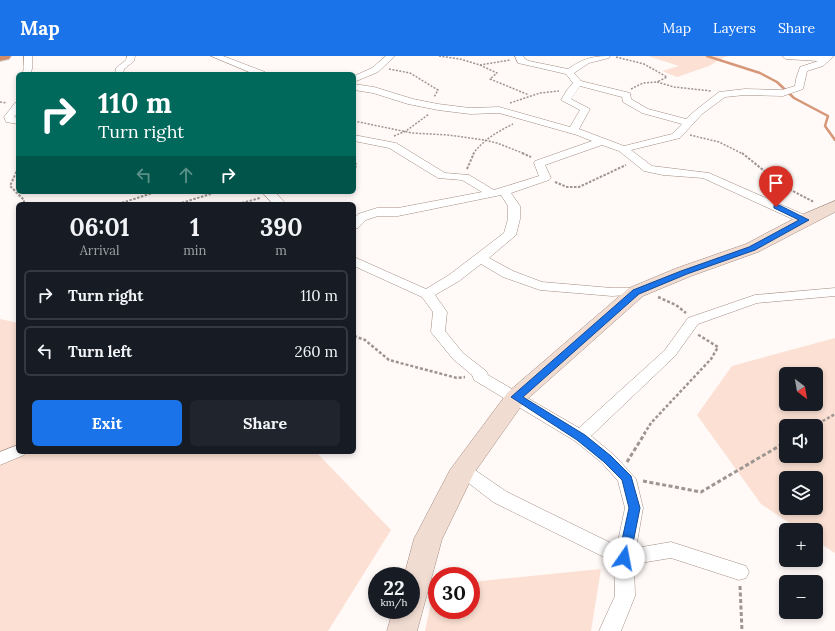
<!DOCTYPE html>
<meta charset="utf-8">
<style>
:root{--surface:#171b24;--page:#20242c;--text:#f1f3f6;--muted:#9ea1a6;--line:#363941;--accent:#1a73e8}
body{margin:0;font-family:Lora,serif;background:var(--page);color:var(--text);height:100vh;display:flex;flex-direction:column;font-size:15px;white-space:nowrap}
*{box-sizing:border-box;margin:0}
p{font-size:13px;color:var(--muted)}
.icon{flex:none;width:22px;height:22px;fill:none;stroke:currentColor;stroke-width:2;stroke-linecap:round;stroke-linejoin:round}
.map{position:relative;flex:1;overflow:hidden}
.side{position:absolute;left:16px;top:146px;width:340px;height:252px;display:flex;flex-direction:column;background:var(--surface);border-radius:6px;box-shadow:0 2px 6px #0003}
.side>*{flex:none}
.guide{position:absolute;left:16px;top:16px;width:340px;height:122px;border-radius:6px;box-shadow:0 2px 6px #0003;background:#00695c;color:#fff;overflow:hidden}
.needle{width:26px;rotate:149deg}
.tools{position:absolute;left:779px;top:311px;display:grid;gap:8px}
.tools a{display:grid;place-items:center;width:44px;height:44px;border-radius:6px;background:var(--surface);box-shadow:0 2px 6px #0003;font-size:20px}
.speed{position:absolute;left:368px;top:511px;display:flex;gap:8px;font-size:20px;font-weight:700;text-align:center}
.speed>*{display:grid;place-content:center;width:52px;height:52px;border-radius:50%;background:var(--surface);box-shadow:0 2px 6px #0003;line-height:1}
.speed small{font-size:10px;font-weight:400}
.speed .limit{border:6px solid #d22;background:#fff;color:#111}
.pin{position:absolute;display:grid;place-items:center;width:34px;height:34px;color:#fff;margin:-41px -17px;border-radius:50% 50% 50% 0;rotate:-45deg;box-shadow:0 0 4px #0007}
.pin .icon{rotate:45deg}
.me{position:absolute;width:44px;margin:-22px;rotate:12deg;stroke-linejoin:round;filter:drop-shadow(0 0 3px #0008)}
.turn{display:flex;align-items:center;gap:14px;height:84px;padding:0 16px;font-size:18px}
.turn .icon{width:52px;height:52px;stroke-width:2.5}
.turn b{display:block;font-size:28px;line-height:34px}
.lanes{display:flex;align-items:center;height:38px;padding:0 16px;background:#0003;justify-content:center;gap:20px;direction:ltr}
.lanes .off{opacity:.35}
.eta{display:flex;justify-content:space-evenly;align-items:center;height:68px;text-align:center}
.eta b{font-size:24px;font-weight:700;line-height:28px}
.button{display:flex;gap:8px;margin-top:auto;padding:8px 16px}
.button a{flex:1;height:46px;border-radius:6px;background:var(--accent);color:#fff;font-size:16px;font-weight:700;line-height:46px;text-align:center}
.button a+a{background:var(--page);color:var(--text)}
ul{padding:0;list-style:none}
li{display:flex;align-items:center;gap:12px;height:50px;margin:0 8px 6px;padding:0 8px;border:2px solid var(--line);border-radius:6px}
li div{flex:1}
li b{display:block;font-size:15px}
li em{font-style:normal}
header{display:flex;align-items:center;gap:24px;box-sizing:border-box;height:56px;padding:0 20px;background:var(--accent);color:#fff}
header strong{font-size:19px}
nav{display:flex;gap:22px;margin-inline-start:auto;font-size:14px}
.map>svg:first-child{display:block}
</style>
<header>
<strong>Map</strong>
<nav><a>Map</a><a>Layers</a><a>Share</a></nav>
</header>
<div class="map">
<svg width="835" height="575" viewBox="0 0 835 575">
<rect width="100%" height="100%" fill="#fff9f7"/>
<g fill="#fbe0d3" fill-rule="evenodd">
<polygon points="648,0 729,0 724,1 709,10 677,21 662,15 679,10"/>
<polygon points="0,263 18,267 18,396 316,396 391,474 328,575 0,575"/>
<path d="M835 282V497L816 485V474H800L761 448 697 359 732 310ZM786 318H816V348H786ZM786 370H816V400H786ZM786 422H816V452H786Z"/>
<polygon points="601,513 591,575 425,575 435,529 437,529 437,554 471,554 471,526"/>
</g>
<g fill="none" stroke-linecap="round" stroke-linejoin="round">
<polyline stroke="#d69778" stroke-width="2.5" points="707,0 760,17 777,26 794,42 828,60 825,70 835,84"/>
<g stroke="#a28c81" stroke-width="1">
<g id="street">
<polygon points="24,0 32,0 32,13 30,18 22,18 24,13"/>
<polygon points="127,0 135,0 134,5 124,13 123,18 115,18 116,12 126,4"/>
<polygon points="211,0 223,0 265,16 266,18 254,18"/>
<polygon points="386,0 395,0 378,16 354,26 354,20 372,12"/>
<path d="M515 0H523L525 3 529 5 568 13C583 3 591 0 610 0L609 2 589 7 574 17 581 25 630 37 631 43 648 53 686 63 696 54 719 36 745 33 782 34 795 30 796 23 800 11 818 5 786 3 782 0H834L823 10 807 15 803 33 783 40 745 39 725 41 702 58 680 82 631 94 652 110 709 117 809 161 811 164 809 167H801L703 122 663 119 644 115 619 95 602 89 545 109 551 122 549 124 511 137 520 150V163L516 179 489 202 513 215 542 226 612 232H644L646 235 644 238 612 240 540 234 503 221 481 208 459 225 435 239 447 256 445 275 463 297 486 315 488 319 579 372 665 294 688 262 755 239 835 232V240L757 247 698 268 675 300 591 380 614 399 636 423 643 452 636 492 671 486 746 510 749 516 746 522 739 524 671 502 634 508 635 540 621 575H599L615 540 614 506 493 446 457 418 454 414 457 410 463 408 469 410 507 436 617 490 625 452 618 425 602 407 575 385 474 324 472 319 453 303 431 276 433 256 422 241 354 210V201L426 233 449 219 504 177 508 163V150L501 139 398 160H378L366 164 358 172 354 173V162L358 158 377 152H398L482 136 462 124 438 122 389 92 354 85V79L396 87 445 117 469 119 494 134 539 120 534 107 535 105 592 85 577 79 499 57 470 58 438 54 408 48 373 37 354 34V28L374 31 413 43 438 48 470 52 499 51 570 71 580 54 561 44 567 34 573 27 566 18 518 7ZM580 30 622 41 623 46 642 57 682 68 672 78 624 90 579 73 590 53 571 43Z"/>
<polygon points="18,46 18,56 14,61 18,62 18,68 6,66 4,61 15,47"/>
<polygon points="262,136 275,136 286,148 273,148"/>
<polygon points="18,389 18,396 26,396 24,399 0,409 0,396"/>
</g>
</g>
<g stroke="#a28c81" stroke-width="1">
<polygon id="secondary" points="835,145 835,156 758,196 691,220 643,240 524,346 474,417 442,483 417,575 387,575 393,554 411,554 411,520 404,520 414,483 450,414 508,336 629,232 677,212 746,188 799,160"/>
</g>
<g stroke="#d8d6d5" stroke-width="2">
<polygon id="highway" points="0,0 11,0 9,3 0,5"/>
</g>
<g stroke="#9c9591" stroke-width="1.5" stroke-dasharray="2 1.5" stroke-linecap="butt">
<polyline points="439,0 460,3 480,9 510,4"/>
<polyline points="616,1 644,8 667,21 657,26 674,31 711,35"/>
<polyline points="480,9 497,17 490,23 529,39"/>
<polyline points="389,13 410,17 438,34 434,41"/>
<polyline points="631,33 643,27 657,26"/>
<polyline points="0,46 7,47"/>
<polyline points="510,47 540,37 559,35"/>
<polyline points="354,65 412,77 448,79 484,84 497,87 525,98"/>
<polyline points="690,79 719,86 743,98"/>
<polyline points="394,80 406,75 429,58"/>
<path d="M473 98C483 84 497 76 513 68"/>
</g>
<g stroke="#9c9591" stroke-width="2" stroke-dasharray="2.5 1.5" stroke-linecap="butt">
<polyline points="522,97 531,101"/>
<polyline points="742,97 783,130 814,146"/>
<polyline points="354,107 356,108 354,120"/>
<polyline points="18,112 10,130 24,144 24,148"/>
<polyline points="467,113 474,97"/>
<polyline points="555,126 567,131 579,131 626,109"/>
<polyline points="118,148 156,136"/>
<polyline points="178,148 217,136"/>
<polyline points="238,148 260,142"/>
</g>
<g stroke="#9c9591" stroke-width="2.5" stroke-dasharray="3 2" stroke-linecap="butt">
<polyline points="658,241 676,249 686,257"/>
<polyline points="354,280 365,284 389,304 457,322 465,321"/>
<polyline points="814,370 835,358"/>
<polyline points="644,378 651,367 711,303 718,291 697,278"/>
</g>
<g stroke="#9c9591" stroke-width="3" stroke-dasharray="4 2.5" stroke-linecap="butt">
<polyline points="627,406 645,377"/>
<polyline points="643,425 701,436 786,386"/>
<polyline points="740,530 742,575"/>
</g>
<use href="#street" fill="#fff" fill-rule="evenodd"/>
<use href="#secondary" fill="#f1dcd2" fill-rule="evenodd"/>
<use href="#highway" fill="#d18c69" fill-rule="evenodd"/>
</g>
<polygon fill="#1a73e8" stroke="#114b97" points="774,149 779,149 809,164 755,194 687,218 639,238 523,341 585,379 611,400 631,420 640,452 630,502 628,505 624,506 620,505 618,502 629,452 622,424 604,406 577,384 511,341 633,234 681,215 749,191 799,164 774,152"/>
</svg>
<div class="tools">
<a><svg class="needle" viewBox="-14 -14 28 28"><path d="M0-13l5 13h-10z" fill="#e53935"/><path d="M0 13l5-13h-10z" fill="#9ea1a6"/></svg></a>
<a><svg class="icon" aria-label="sound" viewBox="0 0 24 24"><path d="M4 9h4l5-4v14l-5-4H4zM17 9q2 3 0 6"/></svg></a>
<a><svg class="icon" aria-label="layers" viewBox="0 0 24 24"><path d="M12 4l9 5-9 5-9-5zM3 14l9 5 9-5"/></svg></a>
<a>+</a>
<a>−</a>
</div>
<div class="speed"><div>22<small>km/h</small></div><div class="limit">30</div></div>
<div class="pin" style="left:776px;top:151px;background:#d93025"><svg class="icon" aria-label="arrive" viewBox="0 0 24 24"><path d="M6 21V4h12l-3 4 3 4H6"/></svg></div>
<svg class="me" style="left:624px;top:502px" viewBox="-20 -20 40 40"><circle r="19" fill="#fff"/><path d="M0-13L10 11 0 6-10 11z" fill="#1a73e8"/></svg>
<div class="guide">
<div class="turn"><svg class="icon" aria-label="right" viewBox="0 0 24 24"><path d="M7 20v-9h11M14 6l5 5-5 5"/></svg><div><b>110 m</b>Turn right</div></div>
<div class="lanes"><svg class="icon off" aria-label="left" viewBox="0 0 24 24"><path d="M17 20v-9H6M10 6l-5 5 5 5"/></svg><svg class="icon off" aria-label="ahead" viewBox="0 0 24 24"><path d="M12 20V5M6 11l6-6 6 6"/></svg><svg class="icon" aria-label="right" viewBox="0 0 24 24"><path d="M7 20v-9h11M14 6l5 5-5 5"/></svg></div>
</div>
<section class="side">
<div class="eta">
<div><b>06:01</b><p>Arrival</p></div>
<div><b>1</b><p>min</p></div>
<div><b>390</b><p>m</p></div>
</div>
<ul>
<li><svg class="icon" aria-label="right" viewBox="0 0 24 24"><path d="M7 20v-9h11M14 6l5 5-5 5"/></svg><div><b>Turn right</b></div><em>110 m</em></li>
<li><svg class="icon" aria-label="left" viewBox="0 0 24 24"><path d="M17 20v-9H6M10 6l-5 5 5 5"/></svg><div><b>Turn left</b></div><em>260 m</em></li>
</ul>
<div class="button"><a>Exit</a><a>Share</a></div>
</section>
</div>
